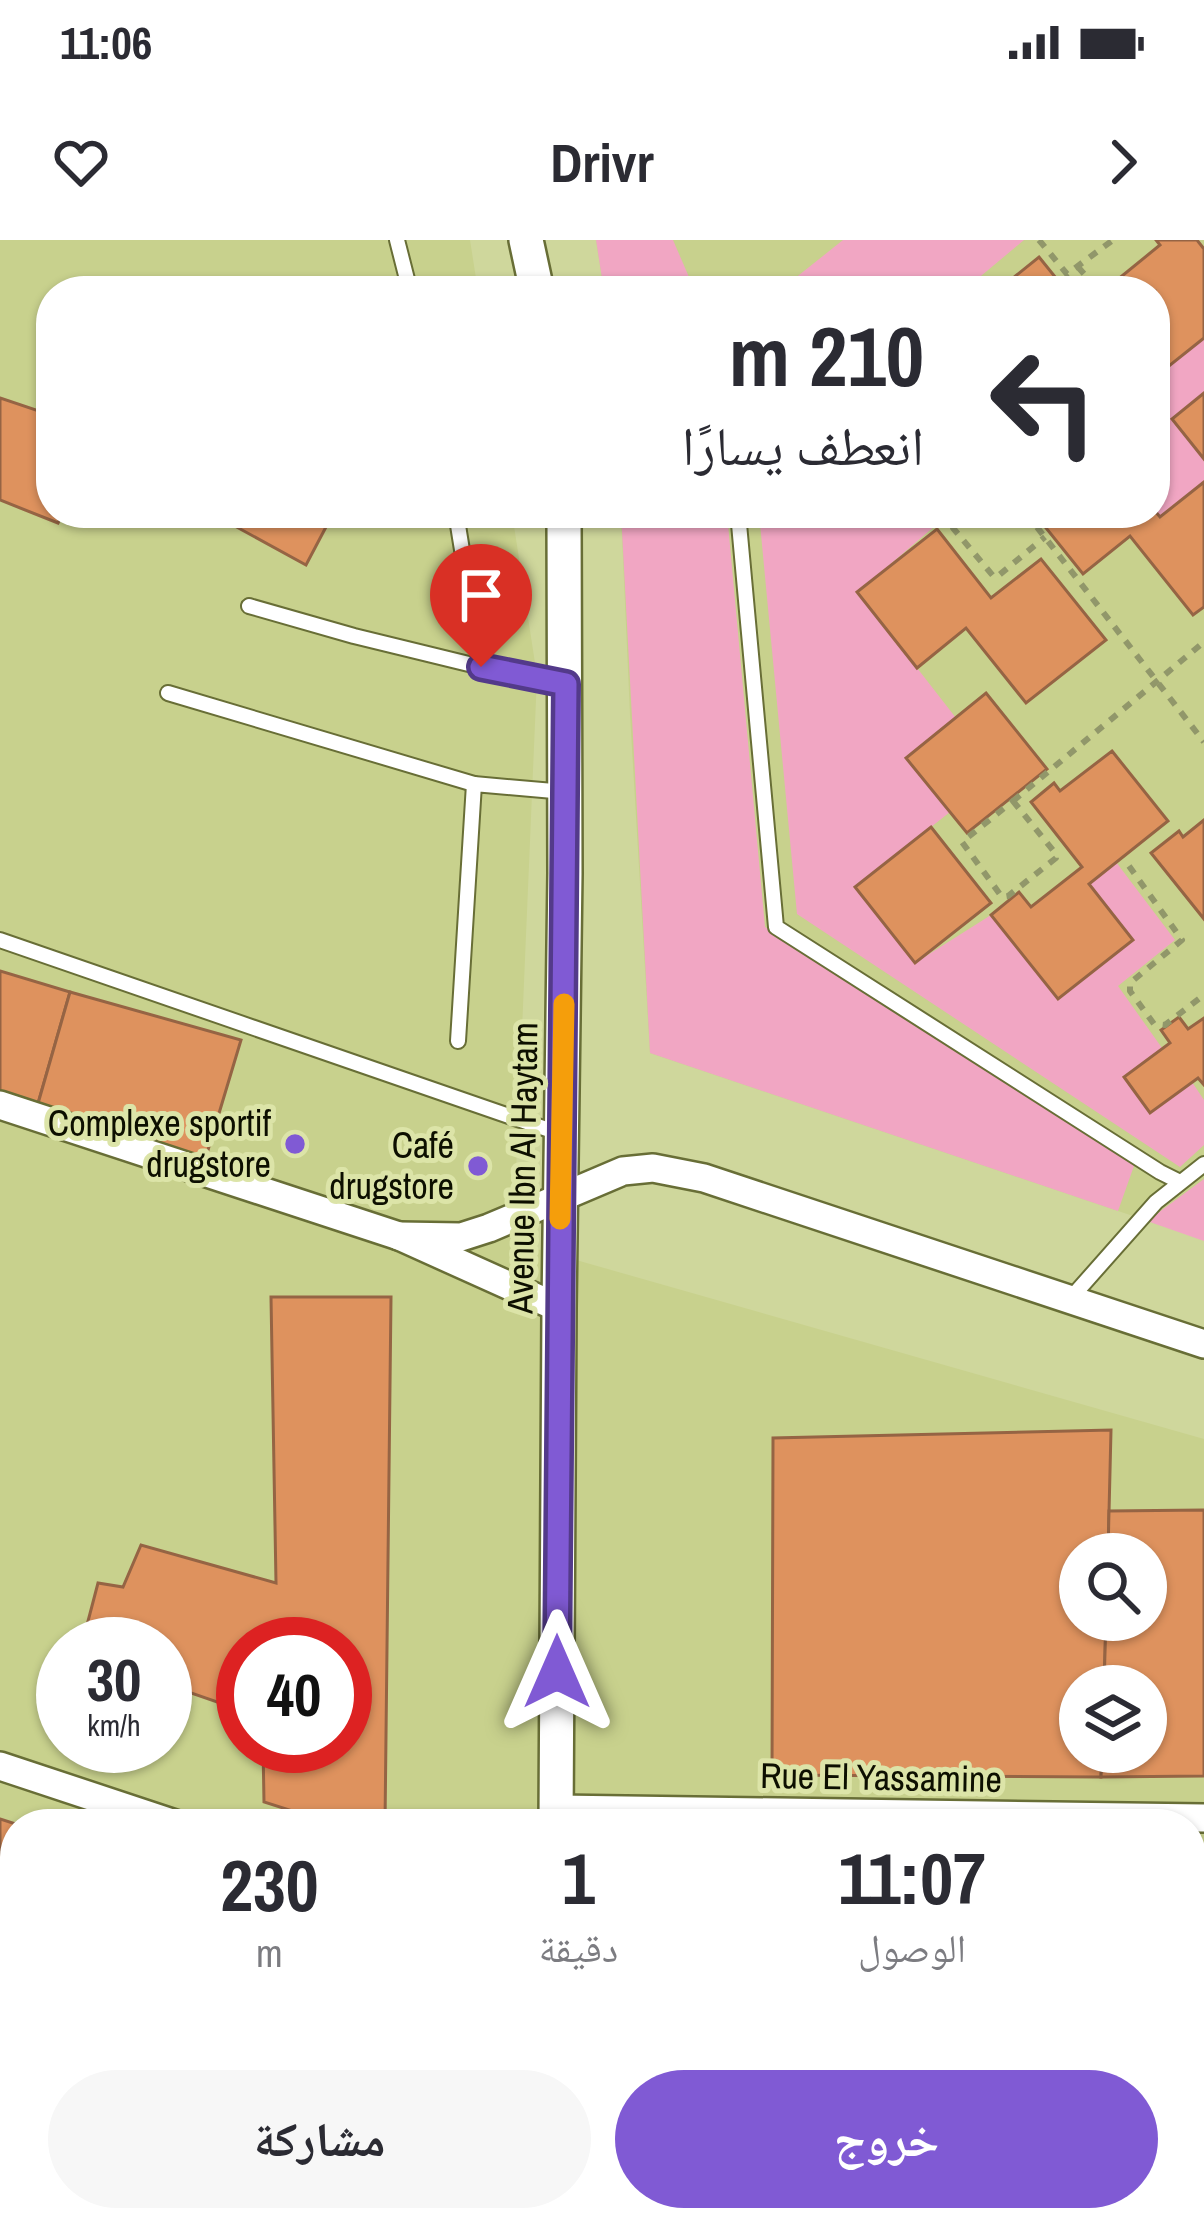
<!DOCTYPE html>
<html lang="ar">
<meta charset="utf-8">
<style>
:root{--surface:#fff;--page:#f7f7f7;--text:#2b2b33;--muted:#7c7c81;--accent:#805ad4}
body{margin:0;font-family:"Archivo Narrow","Noto Naskh Arabic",sans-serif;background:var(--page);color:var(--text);direction:rtl;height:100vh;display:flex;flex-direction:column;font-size:45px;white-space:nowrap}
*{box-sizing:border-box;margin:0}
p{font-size:39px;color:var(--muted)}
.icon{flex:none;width:66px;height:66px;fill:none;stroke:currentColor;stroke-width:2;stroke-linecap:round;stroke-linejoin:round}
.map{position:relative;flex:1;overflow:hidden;direction:ltr}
.details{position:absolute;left:0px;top:1569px;width:1206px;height:423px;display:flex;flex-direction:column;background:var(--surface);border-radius:48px 48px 0 0;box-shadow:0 3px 9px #0004;direction:rtl}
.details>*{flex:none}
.banner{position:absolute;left:36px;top:36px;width:1134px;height:252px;border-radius:48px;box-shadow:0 3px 9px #0004;direction:rtl;background:#fff;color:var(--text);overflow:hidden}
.controls{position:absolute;left:1059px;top:1293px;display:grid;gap:24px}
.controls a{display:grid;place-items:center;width:108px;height:108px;border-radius:50%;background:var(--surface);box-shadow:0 3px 9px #0004;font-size:60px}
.speed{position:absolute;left:36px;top:1377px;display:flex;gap:24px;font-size:60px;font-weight:700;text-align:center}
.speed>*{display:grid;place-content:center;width:156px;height:156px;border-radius:50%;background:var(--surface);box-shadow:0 3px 9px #0004;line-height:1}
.speed small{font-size:30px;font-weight:400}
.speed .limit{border:18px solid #d22;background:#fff;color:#111}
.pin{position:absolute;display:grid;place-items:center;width:102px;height:102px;color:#fff;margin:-123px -51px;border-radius:50% 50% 50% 0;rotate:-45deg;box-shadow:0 0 12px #0007}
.pin .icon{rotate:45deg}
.me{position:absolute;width:132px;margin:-66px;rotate:0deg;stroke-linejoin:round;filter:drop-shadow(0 0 9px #0008)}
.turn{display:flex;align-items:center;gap:42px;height:252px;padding:0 48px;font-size:54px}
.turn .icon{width:156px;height:156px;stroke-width:2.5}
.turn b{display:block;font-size:84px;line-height:102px}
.eta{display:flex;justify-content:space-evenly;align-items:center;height:204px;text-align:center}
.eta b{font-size:72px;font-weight:800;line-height:84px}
.cta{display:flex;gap:24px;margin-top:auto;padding:24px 48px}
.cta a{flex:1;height:138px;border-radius:72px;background:var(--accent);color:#fff;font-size:48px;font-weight:800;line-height:138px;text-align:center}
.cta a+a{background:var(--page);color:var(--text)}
.status{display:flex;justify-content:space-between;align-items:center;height:84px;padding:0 60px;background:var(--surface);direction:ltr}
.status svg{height:33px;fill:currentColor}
header{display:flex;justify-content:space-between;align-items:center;height:156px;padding:0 48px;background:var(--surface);font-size:54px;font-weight:800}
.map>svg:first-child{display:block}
</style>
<div class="status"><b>11:06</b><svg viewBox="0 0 49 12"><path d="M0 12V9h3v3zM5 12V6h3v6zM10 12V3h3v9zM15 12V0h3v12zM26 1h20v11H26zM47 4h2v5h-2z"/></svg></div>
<header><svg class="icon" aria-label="forward" viewBox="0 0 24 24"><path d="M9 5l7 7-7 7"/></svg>Drivr<svg class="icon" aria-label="heart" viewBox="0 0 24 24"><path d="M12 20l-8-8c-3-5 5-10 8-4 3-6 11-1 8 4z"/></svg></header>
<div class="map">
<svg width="1204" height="1991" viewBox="0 0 1204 1991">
<rect width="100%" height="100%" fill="#cfd79c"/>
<g fill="#c8d18d" fill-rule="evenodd">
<path d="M0 0H470L478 51H51V273H512L537 436 513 1002 1204 1199V1991H0ZM1080 1314H1146V1380H1080ZM63 1404H165V1506H63ZM243 1404H345V1506H243ZM1080 1446H1146V1512H1080ZM15 1584H1191V1977H15Z"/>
<polygon points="596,0 1204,0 1204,1000 650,813 630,475 621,273 1155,273 1155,51 604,51"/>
</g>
<g fill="#f1a6c3">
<polygon points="596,0 673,0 695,51 604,51"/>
<polygon points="843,0 1024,0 963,51 779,51"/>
<polygon points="1204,98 1204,153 1172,179 1204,219 1204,242 1160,277 1155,271 1155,112 1169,126"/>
<polygon points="621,273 727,273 765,687 1135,923 1118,971 650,813"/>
<polygon points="759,273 950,273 858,352 956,478 950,572 855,647 915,723 991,675 1058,759 1132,700 1089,644 1116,622 1175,700 1118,746 1162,808 1124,837 1150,872 1192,842 1204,860 1204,905 1180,927 797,674"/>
<polygon points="1204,939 1204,1001 1147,981"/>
</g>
<g fill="#de925e" stroke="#956444" stroke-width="3">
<polygon points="1156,0 1197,0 1204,9 1204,98 1169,126 1155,109 1155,51 1106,49 1160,5"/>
<polygon points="1039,17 1056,38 1050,43 1057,51 997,51"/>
<polygon points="1204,153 1204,219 1172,179"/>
<polygon points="0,158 51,175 51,273 63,273 58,283 0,260"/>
<polygon points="1204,242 1204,367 1193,375 1130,296 1083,334 1034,273 1155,273 1155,271 1160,277"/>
<polygon points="211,273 305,273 327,285 306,325"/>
<polygon points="937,289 991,358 1041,319 1106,400 1026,463 966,388 917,428 857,352"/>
<polygon points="986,453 1047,529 967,593 906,518"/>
<polygon points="1112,511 1168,581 1089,644 1133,700 1058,759 991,675 1019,652 1031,667 1082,627 1031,562 1054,543 1060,551"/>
<polygon points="1204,580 1204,679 1151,613 1179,591 1183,597"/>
<polygon points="931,587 991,663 915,723 855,647"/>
<polygon points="0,731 70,752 37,867 0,856"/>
<polygon points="70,752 241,800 205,920 37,867"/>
<polygon points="1179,777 1188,789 1204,778 1204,845 1198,838 1150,873 1124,837 1170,803 1161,790"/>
<polygon points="271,1057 391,1057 385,1584 333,1584 264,1562 263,1506 345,1506 345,1404 243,1404 243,1471 165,1444 165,1404 82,1404 98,1343 123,1347 141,1305 276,1343"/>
<polygon points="1111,1190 1108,1314 1080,1314 1080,1380 1106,1380 1104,1446 1080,1446 1080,1512 1102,1512 1101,1537 772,1535 773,1198"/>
<polygon points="1204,1270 1204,1536 1101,1537 1102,1512 1146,1512 1146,1446 1104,1446 1106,1380 1146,1380 1146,1314 1108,1314 1109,1271"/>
<polygon points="0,1579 16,1584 15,1705 0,1750"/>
<polygon points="15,1705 15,1972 0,1966 0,1750"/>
<rect x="1191" y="1753" width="13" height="124"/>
<polygon points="39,1977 105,1977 100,1991 70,1991 37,1981"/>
<polygon points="156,1977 255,1977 267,1984 267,1991 152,1991"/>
<rect x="267" y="1977" width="115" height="14"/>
<rect x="636" y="1977" width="271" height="14"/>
</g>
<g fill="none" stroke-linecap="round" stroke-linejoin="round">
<g stroke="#686e36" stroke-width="18">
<g id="service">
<polyline points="397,0 410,51"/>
<polyline points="456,273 481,427 565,443"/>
<polyline points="738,273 776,687 1160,932 1180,942"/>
<polyline points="249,366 354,396 481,427"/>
<polyline points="168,453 474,544"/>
<polyline points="0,700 558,893"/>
<polyline points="458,801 474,544 565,552"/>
<polyline points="1071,1058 1156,962 1204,924"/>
<polyline points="467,1991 471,1977"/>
</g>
</g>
<g stroke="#686e36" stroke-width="32">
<g id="minor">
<polyline points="0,865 399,996 559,1068"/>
<polyline points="399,996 461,997 489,988 623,931 653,928 704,938 1204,1104"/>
<polyline points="0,1526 175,1584"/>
<polyline points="557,1569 1204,1578"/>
</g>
</g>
<g stroke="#686e36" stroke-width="38">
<g id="tertiary">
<polyline points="526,0 537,51"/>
<polyline points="556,1584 559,1068 565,633 564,273"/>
<polyline points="552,1991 552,1977"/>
</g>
</g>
<g stroke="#91976a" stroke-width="6" stroke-dasharray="9 9" stroke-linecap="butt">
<polyline points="1039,0 1067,34 1113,0"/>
<polyline points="1078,27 1099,51"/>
<polyline points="963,273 954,280 953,288 994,337 998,336 1045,297"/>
<polyline points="1026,273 1204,502"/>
<polygon points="1013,561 1056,614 1056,618 1008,656 1002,657 962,602"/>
<polyline points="1013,561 1204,402"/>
<polyline points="1129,626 1182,700 1130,743 1130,751 1154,784 1165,785 1204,755"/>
</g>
<use href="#service" stroke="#fff" stroke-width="14"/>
<use href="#minor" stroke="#fff" stroke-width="27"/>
<use href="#tertiary" stroke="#fff" stroke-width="33"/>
</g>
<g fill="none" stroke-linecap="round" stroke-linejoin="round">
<g stroke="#533a8a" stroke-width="30">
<polyline id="route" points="481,427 566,444 557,1432"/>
</g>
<use href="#route" stroke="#805ad4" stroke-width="21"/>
<polyline stroke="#f59e0b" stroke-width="21" points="560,979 564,764"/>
</g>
<g fill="#805ad4" stroke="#dce4a8" stroke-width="4.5">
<circle cx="295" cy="904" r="12"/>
<circle cx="478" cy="926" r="12"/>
</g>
<g text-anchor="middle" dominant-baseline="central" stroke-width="10" stroke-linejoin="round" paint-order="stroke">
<g font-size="36" fill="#0d0f00" stroke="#dce4a8" text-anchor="end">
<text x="271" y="883">Complexe sportif<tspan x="271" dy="41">drugstore</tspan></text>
<text x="454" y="905">Café<tspan x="454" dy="41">drugstore</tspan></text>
</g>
<g font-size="36" fill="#0d0f00" stroke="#dce4a8">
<text transform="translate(522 928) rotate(-89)">Avenue Ibn Al Haytam</text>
<text transform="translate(881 1537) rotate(1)">Rue El Yassamine</text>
</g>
</g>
</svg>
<div class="controls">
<a><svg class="icon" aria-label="search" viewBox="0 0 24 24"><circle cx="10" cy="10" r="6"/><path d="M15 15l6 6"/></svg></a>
<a><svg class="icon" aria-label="layers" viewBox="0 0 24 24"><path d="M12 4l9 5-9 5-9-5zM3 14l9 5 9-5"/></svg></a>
</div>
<div class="speed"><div>30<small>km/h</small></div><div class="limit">40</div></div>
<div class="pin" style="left:481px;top:427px;background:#d93025"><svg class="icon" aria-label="arrive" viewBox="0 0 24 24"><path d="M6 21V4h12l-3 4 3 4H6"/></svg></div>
<svg class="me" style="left:557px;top:1432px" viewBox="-20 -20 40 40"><path d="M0-17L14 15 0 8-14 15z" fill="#805ad4" stroke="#fff" stroke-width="4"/></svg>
<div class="banner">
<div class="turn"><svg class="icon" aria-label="left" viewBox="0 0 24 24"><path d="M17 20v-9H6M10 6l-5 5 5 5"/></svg><div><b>210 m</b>انعطف يسارًا</div></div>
</div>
<section class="details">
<div class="eta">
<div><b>11:07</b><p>الوصول</p></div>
<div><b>1</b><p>دقيقة</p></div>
<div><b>230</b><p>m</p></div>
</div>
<div class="cta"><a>خروج</a><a>مشاركة</a></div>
</section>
</div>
